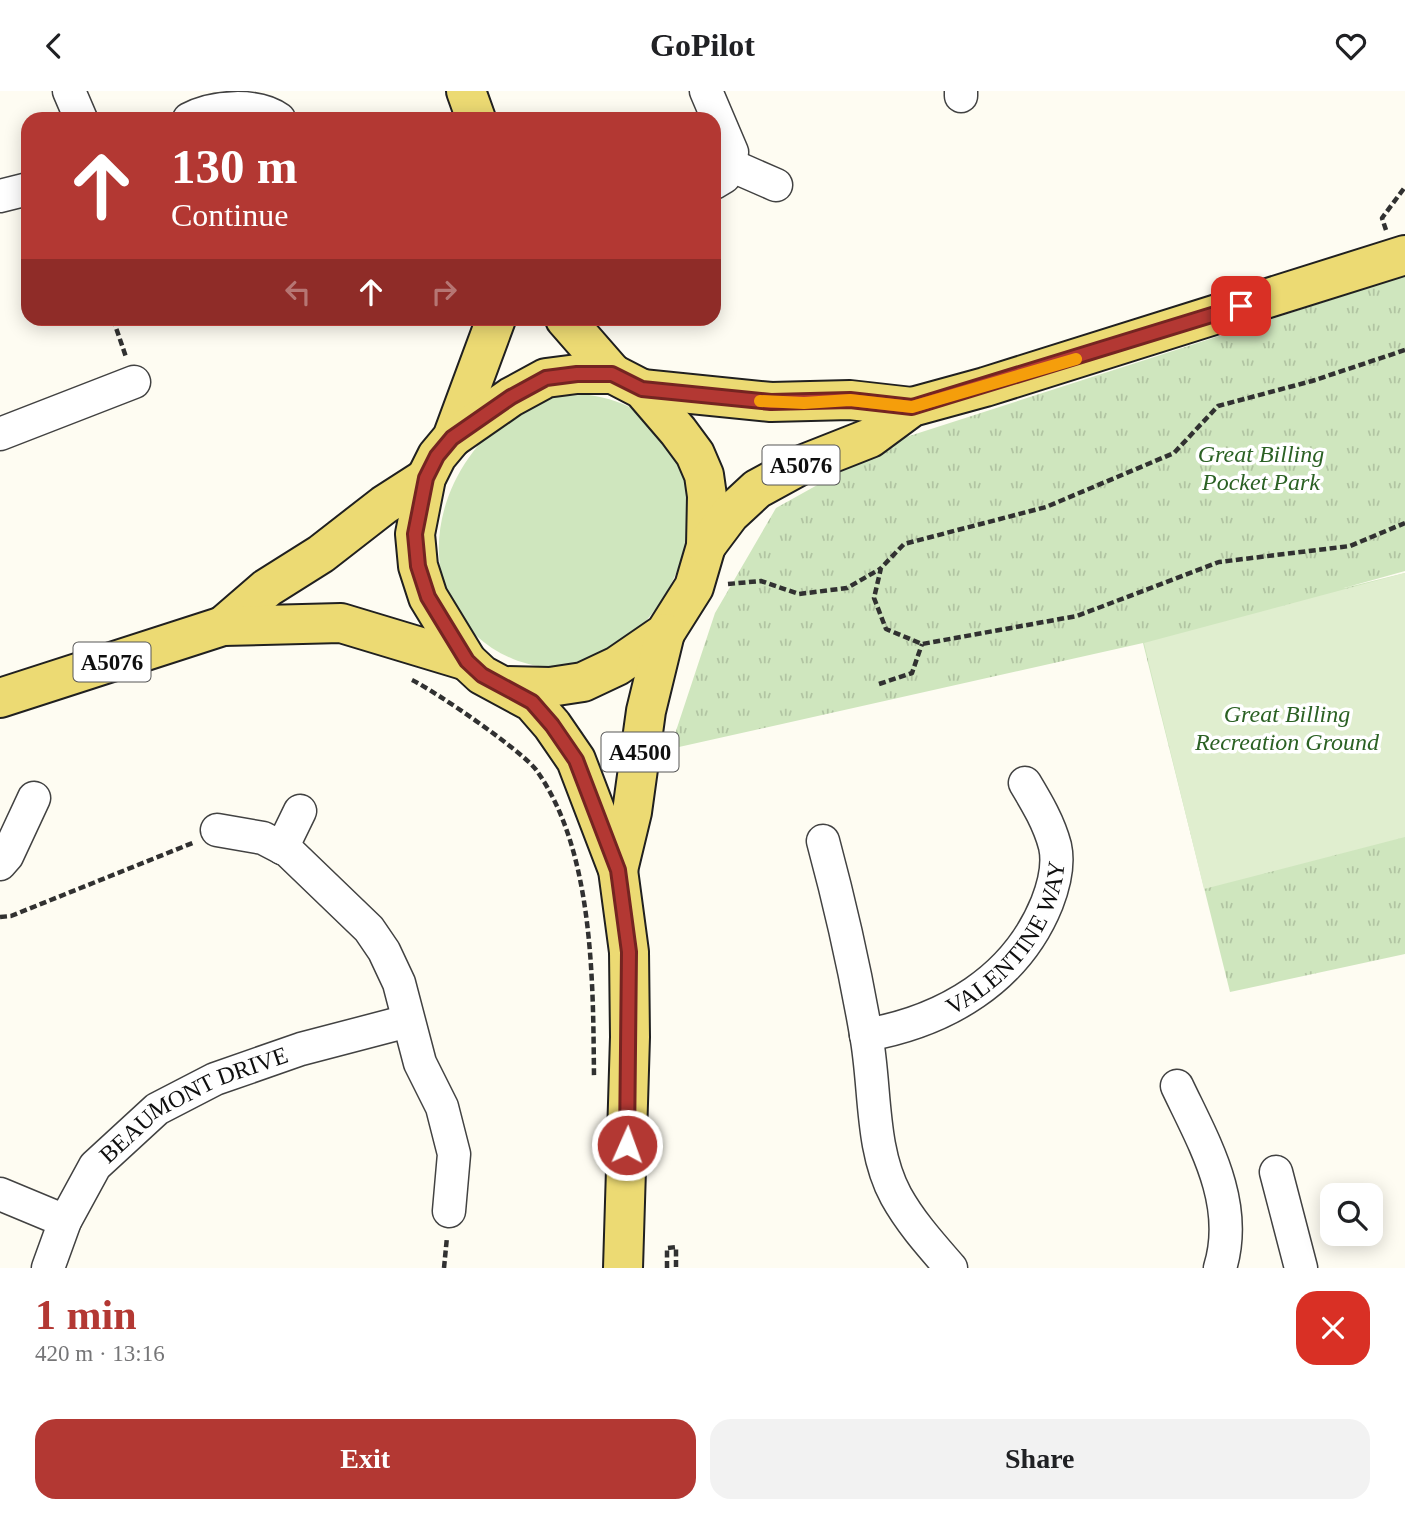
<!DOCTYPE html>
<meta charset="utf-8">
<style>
:root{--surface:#fff;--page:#f2f2f2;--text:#202124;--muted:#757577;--accent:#b33833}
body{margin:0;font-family:Georgia,serif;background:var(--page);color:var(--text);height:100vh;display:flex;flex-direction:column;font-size:26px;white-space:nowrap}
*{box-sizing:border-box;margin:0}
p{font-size:23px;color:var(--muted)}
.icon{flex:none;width:38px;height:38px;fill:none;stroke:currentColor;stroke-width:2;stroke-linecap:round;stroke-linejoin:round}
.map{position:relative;height:1177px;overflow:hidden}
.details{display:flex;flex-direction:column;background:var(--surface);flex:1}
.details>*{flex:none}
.top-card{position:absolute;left:21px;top:21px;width:700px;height:214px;border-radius:21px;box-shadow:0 4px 18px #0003;background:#b33833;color:#fff;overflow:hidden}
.buttons{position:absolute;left:1320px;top:1092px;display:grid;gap:14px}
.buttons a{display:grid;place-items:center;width:63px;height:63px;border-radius:14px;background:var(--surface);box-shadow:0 4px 18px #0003;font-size:35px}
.pin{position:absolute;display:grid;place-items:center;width:60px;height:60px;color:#fff;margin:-30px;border-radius:14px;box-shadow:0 4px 10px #0006}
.me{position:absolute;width:77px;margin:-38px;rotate:2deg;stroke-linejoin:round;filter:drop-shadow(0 0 5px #0008)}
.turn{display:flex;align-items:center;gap:24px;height:147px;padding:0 35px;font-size:32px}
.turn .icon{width:91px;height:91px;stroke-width:2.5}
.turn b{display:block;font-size:49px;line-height:60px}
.lanes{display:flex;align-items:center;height:66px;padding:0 35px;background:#0003;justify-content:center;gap:35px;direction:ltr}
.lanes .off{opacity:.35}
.round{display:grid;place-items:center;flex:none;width:74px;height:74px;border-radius:21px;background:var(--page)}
.head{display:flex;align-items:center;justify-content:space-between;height:119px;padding:0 35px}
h1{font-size:42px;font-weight:700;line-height:52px;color:var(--accent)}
.button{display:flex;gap:14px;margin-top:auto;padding:14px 35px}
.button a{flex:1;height:80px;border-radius:21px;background:var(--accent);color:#fff;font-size:28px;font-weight:700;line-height:80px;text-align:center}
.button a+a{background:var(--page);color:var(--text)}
header{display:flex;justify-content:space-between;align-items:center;height:91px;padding:0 35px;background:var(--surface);font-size:32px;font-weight:700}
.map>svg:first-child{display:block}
</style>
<header><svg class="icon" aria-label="back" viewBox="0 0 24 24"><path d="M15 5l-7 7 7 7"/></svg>GoPilot<svg class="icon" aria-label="heart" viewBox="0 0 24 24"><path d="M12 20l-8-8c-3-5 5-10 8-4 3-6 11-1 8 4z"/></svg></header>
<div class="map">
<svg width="1405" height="1177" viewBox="0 0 1405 1177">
<defs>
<pattern id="park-tufts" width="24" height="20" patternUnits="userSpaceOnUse" patternTransform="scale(1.75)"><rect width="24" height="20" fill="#cfe6be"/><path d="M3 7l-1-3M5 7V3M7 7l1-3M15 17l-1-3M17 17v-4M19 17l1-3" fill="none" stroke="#b1c4a2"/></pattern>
</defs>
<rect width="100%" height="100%" fill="#fefcf2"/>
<path fill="#cfe6be" d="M589 304C629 310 657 327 675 364 679 373 687 383 689 393 705 486 615 609 513 568 486 557 465 538 452 512 414 440 463 340 537 311 553 305 571 304 589 304Z"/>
<polygon fill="url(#park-tufts)" points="1405,185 1405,480 1344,497 1405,482 1405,863 1230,901 1143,552 670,658 715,522 776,417 900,348"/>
<polygon fill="#e0eecf" points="1405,482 1405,746 1204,798 1144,552"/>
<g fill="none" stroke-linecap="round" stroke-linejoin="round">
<g stroke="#424242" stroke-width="35">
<g id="minor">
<polyline points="69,0 81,28"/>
<polyline points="706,0 732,61 724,86 714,92"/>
<polyline points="961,5 961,0"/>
<path d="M189 28C213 15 257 12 279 28"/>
<polyline points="728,73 776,94"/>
<polyline points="0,105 28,98"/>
<polyline points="0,343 134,291"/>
<polyline points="217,739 263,747 288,760 369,838 384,860 399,892 420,972 442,1016 454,1063 449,1120"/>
<path d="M823 750C840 813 855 879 866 943 876 996 870 1057 896 1105 911 1132 931 1154 951 1177"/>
<polyline points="282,757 300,720"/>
<polyline points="0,773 7,765 34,707"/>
<path id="s1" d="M866 944C945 930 1016 889 1047 812 1054 794 1059 773 1055 755 1049 732 1037 712 1025 692"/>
<path d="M1177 995C1204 1052 1240 1112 1220 1177"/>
<polyline points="1276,1081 1301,1177"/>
<polyline points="0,1103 65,1130"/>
<path id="s2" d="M48 1177 65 1130 95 1075 157 1018 215 988 301 958 408 930"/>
</g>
</g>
<g stroke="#202020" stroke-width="42">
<g id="major">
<polyline points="466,0 476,28"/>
<polyline points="496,228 452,347 437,365 426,387 415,443 418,475 428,506 467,570 482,584 532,611 552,634 576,669 618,779 629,861 630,946 623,1177"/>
<polyline points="565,228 613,283"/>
<polyline points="642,298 771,311 850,309 912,316"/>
<polyline points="452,347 511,306 546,287 577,283 613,283 642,298 678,340 695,363 704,384 707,405 706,455 694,496 665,542 617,575 583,591 550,596 504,595"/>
<polyline points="706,455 730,423 757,398 799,375 870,347 912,316 985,296 1405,164"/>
<polyline points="223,535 267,497 321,463 384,414 426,387"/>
<polyline points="0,607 223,535 341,532 467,570"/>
<polyline points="618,779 632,721 646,620 665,542"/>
</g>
</g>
<g stroke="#313131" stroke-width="4.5" stroke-dasharray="7 3.5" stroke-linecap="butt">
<polyline points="1386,139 1382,127 1405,96"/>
<polyline points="113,228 126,266"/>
<polyline points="1405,259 1312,290 1218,315 1174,362 1046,416 904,453 881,477 874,507 886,538 922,553 1077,525 1219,471 1350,455 1405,432"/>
<polyline points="728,493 761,490 799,503 847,497 880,478"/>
<path d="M412 589C435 600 524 661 537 680 594 761 593 891 594 986"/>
<polyline points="879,593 912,582 922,553"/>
<polyline points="0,826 11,825 195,751"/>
<polyline points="444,1177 447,1146"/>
<polyline points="667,1177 667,1157 676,1156 676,1177"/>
</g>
<use href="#minor" stroke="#fff" stroke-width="32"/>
<use href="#major" stroke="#ecda73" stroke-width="38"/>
</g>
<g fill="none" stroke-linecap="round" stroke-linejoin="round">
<g stroke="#742421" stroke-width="18">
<polyline id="route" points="627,1054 629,861 618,779 576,669 552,634 532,611 482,584 467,570 428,506 418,475 415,443 426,387 437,365 452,347 511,306 546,287 577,283 612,283 642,298 771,311 850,309 912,316 1241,215"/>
</g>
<use href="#route" stroke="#b33833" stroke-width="12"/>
<polyline stroke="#f59e0b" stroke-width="12" points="760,310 804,312 850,309 912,316 1076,268"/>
</g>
<g text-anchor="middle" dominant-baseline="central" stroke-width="7" stroke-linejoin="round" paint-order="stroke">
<g fill="#fff" stroke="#575757" stroke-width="2">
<rect x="762.5" y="354.5" width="77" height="39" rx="5"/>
<rect x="73.5" y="551.5" width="77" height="39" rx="5"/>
<rect x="601.5" y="641.5" width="77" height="39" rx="5"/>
</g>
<g font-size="23" font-weight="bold" fill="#0f0f0f">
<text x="801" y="374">A5076</text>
<text x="112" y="571">A5076</text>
<text x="640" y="661">A4500</text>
</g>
<g font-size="24" font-style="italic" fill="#2b6124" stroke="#fff">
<text x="1261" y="363">Great Billing<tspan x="1261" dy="28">Pocket Park</tspan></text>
<text x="1287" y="623">Great Billing<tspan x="1287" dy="28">Recreation Ground</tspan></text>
</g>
<g font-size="24" fill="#0f0f0f" stroke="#fff">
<text stroke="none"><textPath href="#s1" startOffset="182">VALENTINE WAY</textPath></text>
<text stroke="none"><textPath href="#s2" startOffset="231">BEAUMONT DRIVE</textPath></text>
</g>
</g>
</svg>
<div class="buttons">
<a><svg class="icon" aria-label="search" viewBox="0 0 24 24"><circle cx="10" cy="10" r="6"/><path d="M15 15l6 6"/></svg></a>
</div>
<div class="pin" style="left:1241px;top:215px;background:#d93025"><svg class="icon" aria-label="arrive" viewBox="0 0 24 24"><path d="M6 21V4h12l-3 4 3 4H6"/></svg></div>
<svg class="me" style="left:627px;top:1054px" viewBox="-20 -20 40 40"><circle r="17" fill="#b33833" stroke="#fff" stroke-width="3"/><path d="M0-11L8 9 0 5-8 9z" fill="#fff"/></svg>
<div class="top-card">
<div class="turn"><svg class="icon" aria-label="ahead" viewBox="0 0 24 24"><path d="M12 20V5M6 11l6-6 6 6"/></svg><div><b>130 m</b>Continue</div></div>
<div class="lanes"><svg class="icon off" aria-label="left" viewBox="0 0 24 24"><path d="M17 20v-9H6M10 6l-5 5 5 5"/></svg><svg class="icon" aria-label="ahead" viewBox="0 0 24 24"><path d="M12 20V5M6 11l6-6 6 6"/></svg><svg class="icon off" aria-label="right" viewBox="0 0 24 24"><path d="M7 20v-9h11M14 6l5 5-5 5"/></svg></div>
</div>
</div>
<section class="details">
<div class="head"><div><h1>1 min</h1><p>420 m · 13:16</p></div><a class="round" style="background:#d93025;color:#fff"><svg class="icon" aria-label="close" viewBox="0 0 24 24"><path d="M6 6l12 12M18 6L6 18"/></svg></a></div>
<div class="button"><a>Exit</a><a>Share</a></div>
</section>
